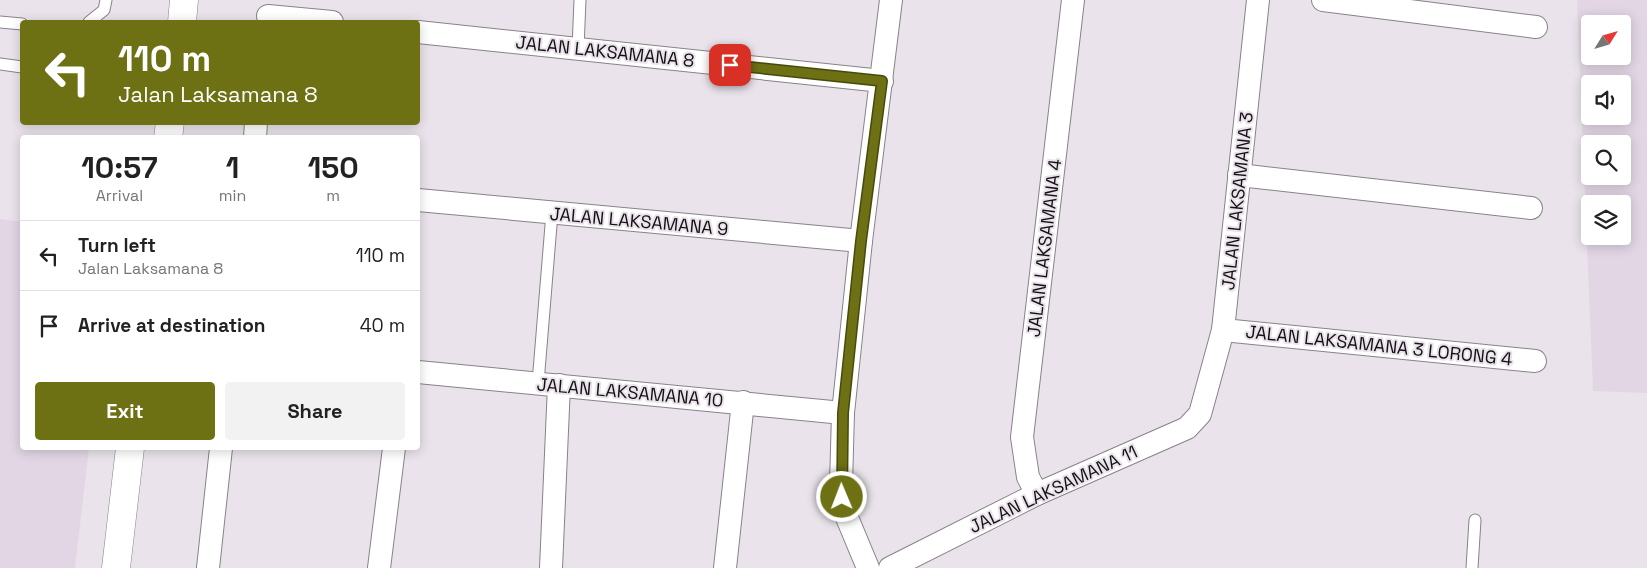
<!DOCTYPE html>
<style>
:root{--surface:#fff;--page:#f2f2f2;--text:#222;--muted:#767676;--line:#e0e0e0;--accent:#6e7014}
body{margin:0;font-family:"Space Grotesk",sans-serif;background:var(--page);color:var(--text);height:100vh;display:flex;flex-direction:column;font-size:19px;white-space:nowrap}
*{box-sizing:border-box;margin:0}
p{font-size:16px;color:var(--muted)}
.icon{flex:none;width:28px;height:28px;fill:none;stroke:currentColor;stroke-width:2;stroke-linecap:round;stroke-linejoin:round}
.map{position:relative;flex:1;overflow:hidden}
.drawer{position:absolute;left:20px;top:135px;width:400px;height:315px;display:flex;flex-direction:column;background:var(--surface);border-radius:5px;box-shadow:0 2px 12px #0003}
.drawer>*{flex:none}
.top-card{position:absolute;left:20px;top:20px;width:400px;height:105px;border-radius:5px;box-shadow:0 2px 12px #0003;background:#6e7014;color:#fff;overflow:hidden}
.needle{width:32px;rotate:53deg}
.buttons{position:absolute;left:1581px;top:15px;display:grid;gap:10px}
.buttons a{display:grid;place-items:center;width:50px;height:50px;border-radius:5px;background:var(--surface);box-shadow:0 2px 12px #0003;font-size:25px}
.pin{position:absolute;display:grid;place-items:center;width:42px;height:42px;color:#fff;margin:-21px;border-radius:10px;box-shadow:0 2px 8px #0006}
.me{position:absolute;width:55px;margin:-28px;rotate:359deg;stroke-linejoin:round;filter:drop-shadow(0 0 4px #0008)}
.turn{display:flex;align-items:center;gap:18px;height:105px;padding:0 15px;font-size:22px}
.turn .icon{width:65px;height:65px;stroke-width:2.5}
.turn b{display:block;font-size:35px;line-height:42px}
.eta{display:flex;justify-content:space-evenly;align-items:center;height:85px;text-align:center}
.eta b{font-size:30px;font-weight:800;line-height:35px}
.button{display:flex;gap:10px;margin-top:auto;padding:10px 15px}
.button a{flex:1;height:58px;border-radius:5px;background:var(--accent);color:#fff;font-size:20px;font-weight:800;line-height:58px;text-align:center}
.button a+a{background:var(--page);color:var(--text)}
ul{padding:0;list-style:none}
li{display:flex;align-items:center;gap:15px;height:70px;padding:0 15px;border-top:1px solid var(--line)}
li div{flex:1}
li b{display:block;font-size:19px}
li em{font-style:normal}
.map>svg:first-child{display:block}
</style>
<div class="map">
<svg width="1647" height="568" viewBox="0 0 1647 568">
<rect width="100%" height="100%" fill="#eae3eb"/>
<g fill="#e2d6e5" fill-rule="evenodd">
<path d="M1577 0H1647V393L1593 391ZM1590 24H1622V56H1590ZM1590 84H1622V116H1590ZM1590 144H1622V176H1590ZM1590 204H1622V236H1590Z"/>
<polygon points="0,219 22,222 22,448 89,448 75,568 0,568"/>
</g>
<g fill="none" stroke-linecap="round" stroke-linejoin="round">
<g stroke="#888289" stroke-width="13">
<g id="lane">
<polyline points="0,22 22,24"/>
<polyline points="89,22 104,10 106,0"/>
<polyline points="578,49 580,0"/>
<polyline points="0,64 22,67"/>
<polyline points="538,383 552,213"/>
<polyline points="1472,568 1475,520"/>
</g>
</g>
<g stroke="#888289" stroke-width="24">
<g id="street">
<polyline points="1323,0 1536,27"/>
<polyline points="268,16 332,22"/>
<polyline points="418,32 882,81"/>
<polyline points="255,138 256,122"/>
<polyline points="1239,175 1531,208"/>
<polyline points="418,200 861,241"/>
<polyline points="1223,330 1535,361"/>
<polyline points="418,372 843,413"/>
<polyline points="1037,494 1028,477 1022,437 1073,0"/>
<polyline points="208,568 221,448"/>
<polyline points="379,568 394,448"/>
<polyline points="551,568 559,385"/>
<polyline points="725,568 743,402"/>
<polyline points="868,568 843,508 841,485 843,413 861,241 891,0"/>
<polyline points="890,568 1037,494 1187,428 1200,414 1223,330 1258,0"/>
</g>
</g>
<g stroke="#888289" stroke-width="29">
<g id="secondary">
<polyline points="182,22 184,0"/>
<polyline points="168,138 170,122"/>
<polyline points="116,568 130,448"/>
</g>
</g>
<use href="#lane" stroke="#fff" stroke-width="11"/>
<use href="#street" stroke="#fff" stroke-width="22"/>
<use href="#secondary" stroke="#fff" stroke-width="28"/>
</g>
<g fill="none" stroke-linecap="round" stroke-linejoin="round">
<g stroke="#48490d" stroke-width="12">
<polyline id="route" points="730,65 882,81 861,241 843,413 842,497"/>
</g>
<use href="#route" stroke="#6e7014" stroke-width="9"/>
</g>
<g text-anchor="middle" dominant-baseline="central" stroke-width="4" stroke-linejoin="round" paint-order="stroke">
<g font-size="18" fill="#141114" stroke="#eae3eb">
<text transform="translate(605 51) rotate(6)">JALAN LAKSAMANA 8</text>
<text transform="translate(1237 201) rotate(-84)">JALAN LAKSAMANA 3</text>
<text transform="translate(639 221) rotate(5)">JALAN LAKSAMANA 9</text>
<text transform="translate(1044 248) rotate(-83)">JALAN LAKSAMANA 4</text>
<text transform="translate(1379 345) rotate(6)">JALAN LAKSAMANA 3 LORONG 4</text>
<text transform="translate(630 392) rotate(5)">JALAN LAKSAMANA 10</text>
<text transform="translate(1053 489) rotate(-25)">JALAN LAKSAMANA 11</text>
</g>
</g>
</svg>
<div class="buttons">
<a><svg class="needle" viewBox="-14 -14 28 28"><path d="M0-13l5 13h-10z" fill="#e53935"/><path d="M0 13l5-13h-10z" fill="#767676"/></svg></a>
<a><svg class="icon" aria-label="sound" viewBox="0 0 24 24"><path d="M4 9h4l5-4v14l-5-4H4zM17 9q2 3 0 6"/></svg></a>
<a><svg class="icon" aria-label="search" viewBox="0 0 24 24"><circle cx="10" cy="10" r="6"/><path d="M15 15l6 6"/></svg></a>
<a><svg class="icon" aria-label="layers" viewBox="0 0 24 24"><path d="M12 4l9 5-9 5-9-5zM3 14l9 5 9-5"/></svg></a>
</div>
<div class="pin" style="left:730px;top:65px;background:#d93025"><svg class="icon" aria-label="arrive" viewBox="0 0 24 24"><path d="M6 21V4h12l-3 4 3 4H6"/></svg></div>
<svg class="me" style="left:842px;top:497px" viewBox="-20 -20 40 40"><circle r="17" fill="#6e7014" stroke="#fff" stroke-width="3"/><path d="M0-11L8 9 0 5-8 9z" fill="#fff"/></svg>
<div class="top-card">
<div class="turn"><svg class="icon" aria-label="left" viewBox="0 0 24 24"><path d="M17 20v-9H6M10 6l-5 5 5 5"/></svg><div><b>110 m</b>Jalan Laksamana 8</div></div>
</div>
<section class="drawer">
<div class="eta">
<div><b>10:57</b><p>Arrival</p></div>
<div><b>1</b><p>min</p></div>
<div><b>150</b><p>m</p></div>
</div>
<ul>
<li><svg class="icon" aria-label="left" viewBox="0 0 24 24"><path d="M17 20v-9H6M10 6l-5 5 5 5"/></svg><div><b>Turn left</b><p>Jalan Laksamana 8</p></div><em>110 m</em></li>
<li><svg class="icon" aria-label="arrive" viewBox="0 0 24 24"><path d="M6 21V4h12l-3 4 3 4H6"/></svg><div><b>Arrive at destination</b></div><em>40 m</em></li>
</ul>
<div class="button"><a>Exit</a><a>Share</a></div>
</section>
</div>
